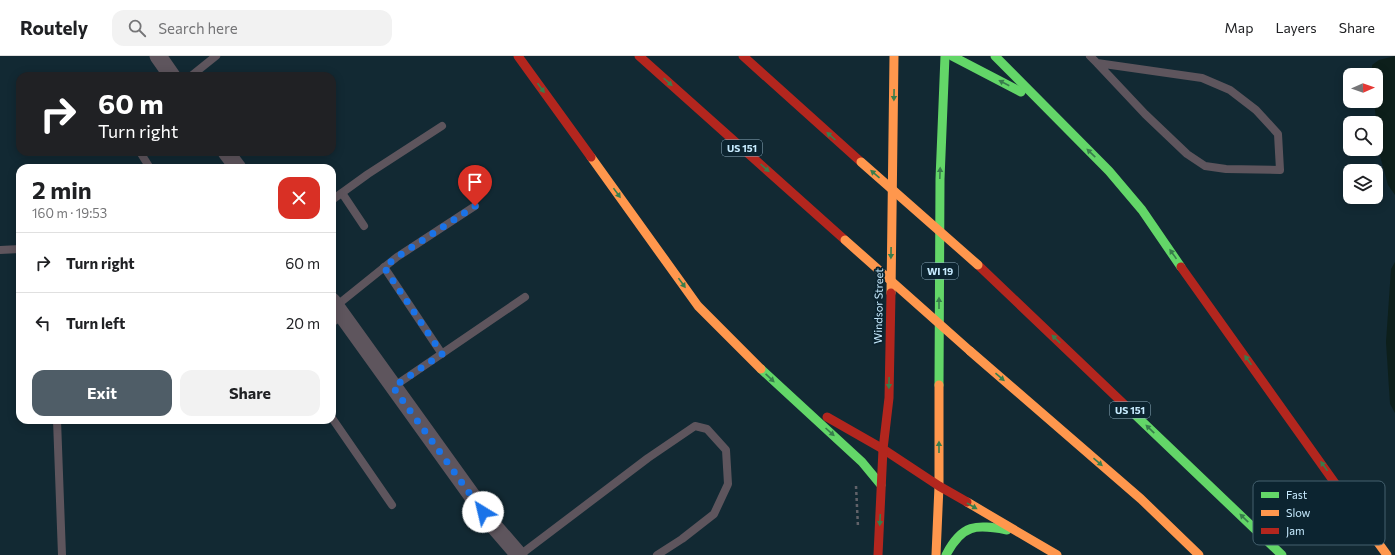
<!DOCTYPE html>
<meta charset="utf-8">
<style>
:root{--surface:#fff;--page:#f2f2f2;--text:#202124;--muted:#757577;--line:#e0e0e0;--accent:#4f5d67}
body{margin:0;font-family:Commissioner,sans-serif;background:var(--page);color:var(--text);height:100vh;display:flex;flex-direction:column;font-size:15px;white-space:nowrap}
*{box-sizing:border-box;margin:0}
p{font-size:13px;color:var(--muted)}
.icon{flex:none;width:22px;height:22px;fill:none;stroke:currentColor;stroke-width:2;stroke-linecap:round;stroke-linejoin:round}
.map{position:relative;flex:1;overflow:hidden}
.sheet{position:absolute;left:16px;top:108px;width:320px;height:260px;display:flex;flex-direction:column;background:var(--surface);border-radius:12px;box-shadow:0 2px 10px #0003}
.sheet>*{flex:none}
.hud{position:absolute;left:16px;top:16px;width:320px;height:84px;border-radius:12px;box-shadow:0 2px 10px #0003;background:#202124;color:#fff;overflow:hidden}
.needle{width:26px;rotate:88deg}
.controls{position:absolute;left:1343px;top:12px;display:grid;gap:8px}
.controls a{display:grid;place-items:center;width:40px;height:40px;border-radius:8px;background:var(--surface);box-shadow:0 2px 10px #0003;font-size:20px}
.pin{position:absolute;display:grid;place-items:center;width:34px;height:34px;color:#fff;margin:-41px -17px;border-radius:50% 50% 50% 0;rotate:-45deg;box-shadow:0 0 4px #0007}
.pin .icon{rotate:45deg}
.me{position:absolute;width:44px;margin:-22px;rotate:324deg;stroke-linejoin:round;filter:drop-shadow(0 0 3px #0008)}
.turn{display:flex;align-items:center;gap:14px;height:84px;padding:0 16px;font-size:18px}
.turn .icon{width:52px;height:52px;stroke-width:2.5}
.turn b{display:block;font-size:28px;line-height:34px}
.round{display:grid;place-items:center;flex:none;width:42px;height:42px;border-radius:12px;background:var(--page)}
.headline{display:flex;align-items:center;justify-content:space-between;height:68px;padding:0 16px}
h1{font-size:24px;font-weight:700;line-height:30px}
.primary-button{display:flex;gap:8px;margin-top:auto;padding:8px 16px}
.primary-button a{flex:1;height:46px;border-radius:12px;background:var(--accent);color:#fff;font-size:16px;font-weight:700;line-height:46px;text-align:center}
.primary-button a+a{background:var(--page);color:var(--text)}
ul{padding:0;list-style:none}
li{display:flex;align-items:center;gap:12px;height:60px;padding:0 16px;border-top:1px solid var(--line)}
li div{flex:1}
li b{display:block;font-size:15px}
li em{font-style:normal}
header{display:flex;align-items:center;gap:24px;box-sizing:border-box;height:56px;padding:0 20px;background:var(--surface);border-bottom:1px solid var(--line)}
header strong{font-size:19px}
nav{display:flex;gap:22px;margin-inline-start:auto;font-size:14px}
.search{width:280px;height:36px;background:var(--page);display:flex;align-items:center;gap:10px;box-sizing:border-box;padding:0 14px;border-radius:12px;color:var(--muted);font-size:15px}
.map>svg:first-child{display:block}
</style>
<header>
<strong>Routely</strong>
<div class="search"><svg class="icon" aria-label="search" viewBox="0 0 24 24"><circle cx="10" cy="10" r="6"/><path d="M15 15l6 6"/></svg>Search here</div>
<nav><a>Map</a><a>Layers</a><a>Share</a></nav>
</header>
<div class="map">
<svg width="1395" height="499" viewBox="0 0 1395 499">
<rect width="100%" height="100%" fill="#122933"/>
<g fill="#0d1f1b">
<polygon points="1395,0 1395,139 1388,129 1380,100 1374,45 1376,45 1376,19 1372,19 1372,9 1379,4"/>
<polygon points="1395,206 1395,357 1390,348 1386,286 1391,213"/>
</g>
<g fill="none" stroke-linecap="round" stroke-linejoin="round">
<polyline stroke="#616269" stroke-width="2.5" stroke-dasharray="3 3" stroke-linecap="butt" points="856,430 858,471"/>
<g stroke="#5e555d" stroke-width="8">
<polyline points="1090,0 1097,7 1202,22 1230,34 1256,54 1278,78 1280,114 1226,113 1205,110 1187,98 1145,58 1097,7"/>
<polyline points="191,20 216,0"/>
<polyline points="140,96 150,112"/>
<polyline points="342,137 364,170"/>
<polyline points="332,144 368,118 442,70"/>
<polyline points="0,194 20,193"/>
<polyline points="384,211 442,298"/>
<polyline points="336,250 397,201 475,150"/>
<polyline points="332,267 342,259"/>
<polyline points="393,331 525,241"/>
<polyline points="332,362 392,449"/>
<polyline points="57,364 62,499"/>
<polyline points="520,499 648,402 695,370 707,373 726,394 728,428 714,458 682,483 657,499"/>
</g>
<g stroke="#5e555d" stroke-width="17">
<polyline points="158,0 172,20"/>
<polyline points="226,96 238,112"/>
<polyline points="332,245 493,469 519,499"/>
</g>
<g stroke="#63d668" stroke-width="9">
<polyline points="952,0 1021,36"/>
<polyline points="995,0 1109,115 1142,154 1181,211"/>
<polyline points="761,313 862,406 881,429"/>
<polyline points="939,329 940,123 945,0"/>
<polyline points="1128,352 1282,499"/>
<path d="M946 499C962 468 976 468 1007 474"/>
</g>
<g stroke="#ff974d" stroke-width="9">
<polyline points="591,101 698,250 761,313"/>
<polyline points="891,237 894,0"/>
<polyline points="970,295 1141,443 1199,499"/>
<polyline points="1342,437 1387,499"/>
<polyline points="967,446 1057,499"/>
<polyline points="936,499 939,430 939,329"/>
</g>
<g stroke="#b3261e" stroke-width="9">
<polyline points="518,0 591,101"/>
<polyline points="639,0 845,184"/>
<polyline points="743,0 861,106"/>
<polyline points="978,209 1128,352"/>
<polyline points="1181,211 1342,437"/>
<polyline points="827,361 883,393 939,430 967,446"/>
<polyline points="878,499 883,393 889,342 891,237"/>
</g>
<g stroke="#ff974d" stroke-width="9">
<polyline points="861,106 978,209"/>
<polyline points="845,184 970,295"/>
</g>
</g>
<defs><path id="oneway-solid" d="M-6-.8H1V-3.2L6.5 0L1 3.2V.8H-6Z"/></defs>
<g fill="#387d4c">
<use href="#oneway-solid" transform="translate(668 26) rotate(42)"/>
<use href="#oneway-solid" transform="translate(1004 27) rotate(-152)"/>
<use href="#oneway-solid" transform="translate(541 32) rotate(54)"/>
<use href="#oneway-solid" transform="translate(894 39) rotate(91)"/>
<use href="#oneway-solid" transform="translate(831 80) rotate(-138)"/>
<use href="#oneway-solid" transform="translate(1091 97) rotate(-136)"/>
<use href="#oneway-solid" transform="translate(765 112) rotate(42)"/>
<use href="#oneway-solid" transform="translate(940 117) rotate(-88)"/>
<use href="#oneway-solid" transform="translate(875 118) rotate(-139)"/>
<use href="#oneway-solid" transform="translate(617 137) rotate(54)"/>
<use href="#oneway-solid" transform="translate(891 197) rotate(91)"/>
<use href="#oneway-solid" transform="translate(1173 198) rotate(-125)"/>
<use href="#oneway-solid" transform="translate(682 227) rotate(54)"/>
<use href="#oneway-solid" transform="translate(939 247) rotate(-90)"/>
<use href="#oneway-solid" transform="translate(1056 283) rotate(-136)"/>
<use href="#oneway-solid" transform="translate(1248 304) rotate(-126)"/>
<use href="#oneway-solid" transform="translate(1000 321) rotate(41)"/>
<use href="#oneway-solid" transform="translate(770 322) rotate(43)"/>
<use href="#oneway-solid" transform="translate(889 327) rotate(91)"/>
<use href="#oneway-solid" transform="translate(1150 373) rotate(-136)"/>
<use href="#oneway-solid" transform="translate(830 376) rotate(42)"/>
<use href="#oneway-solid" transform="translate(939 391) rotate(-90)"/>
<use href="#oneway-solid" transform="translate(1098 406) rotate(41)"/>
<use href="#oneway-solid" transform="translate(1324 410) rotate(-126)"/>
<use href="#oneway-solid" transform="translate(972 450) rotate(30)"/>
<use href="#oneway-solid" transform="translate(1244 462) rotate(-136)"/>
<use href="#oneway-solid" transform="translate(880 464) rotate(93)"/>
</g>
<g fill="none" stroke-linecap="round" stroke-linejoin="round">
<polyline stroke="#1a73e8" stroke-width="7" stroke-dasharray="0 12.6" points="475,150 397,201 384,211 442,298 393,331 483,456"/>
</g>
<g text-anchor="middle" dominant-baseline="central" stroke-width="4" stroke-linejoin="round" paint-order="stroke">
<g fill="#0c2430" stroke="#8fafc1" stroke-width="1">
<rect x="722" y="84" width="40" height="16" rx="3"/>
<rect x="922" y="207" width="36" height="16" rx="3"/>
<rect x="1110" y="346" width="40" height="16" rx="3"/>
</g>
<g font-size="10" font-weight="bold" fill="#c7ebff">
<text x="742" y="92">US 151</text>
<text x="940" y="215">WI 19</text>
<text x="1130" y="354">US 151</text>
</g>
<g font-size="11" fill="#c7ebff" stroke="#0c2430">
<text transform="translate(878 250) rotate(-89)">Windsor Street</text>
</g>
</g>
<rect x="1253" y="425" width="132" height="64" rx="6" fill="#0c2430" stroke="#44606e" stroke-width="1"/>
<rect x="1261" y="436" width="18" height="6" fill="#63d668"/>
<rect x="1261" y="454" width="18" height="6" fill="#ff974d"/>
<rect x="1261" y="472" width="18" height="6" fill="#b3261e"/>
<g font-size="11" fill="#c7ebff">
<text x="1286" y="443">Fast</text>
<text x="1286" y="461">Slow</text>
<text x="1286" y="479">Jam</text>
</g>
</svg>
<div class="controls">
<a><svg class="needle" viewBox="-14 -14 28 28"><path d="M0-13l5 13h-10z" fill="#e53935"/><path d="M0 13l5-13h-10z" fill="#757577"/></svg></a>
<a><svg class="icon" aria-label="search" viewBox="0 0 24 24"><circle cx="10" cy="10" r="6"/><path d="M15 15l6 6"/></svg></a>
<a><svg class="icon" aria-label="layers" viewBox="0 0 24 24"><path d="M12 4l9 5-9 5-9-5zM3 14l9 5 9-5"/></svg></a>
</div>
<div class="pin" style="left:475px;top:150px;background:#d93025"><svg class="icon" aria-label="arrive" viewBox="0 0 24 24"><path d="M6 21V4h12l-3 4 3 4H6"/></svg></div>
<svg class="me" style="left:483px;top:456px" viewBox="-20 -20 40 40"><circle r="19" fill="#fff"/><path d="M0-13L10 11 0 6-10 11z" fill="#1a73e8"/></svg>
<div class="hud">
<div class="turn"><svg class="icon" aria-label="right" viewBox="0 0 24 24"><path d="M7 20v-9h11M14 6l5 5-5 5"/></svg><div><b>60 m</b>Turn right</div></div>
</div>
<section class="sheet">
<div class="headline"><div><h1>2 min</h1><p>160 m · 19:53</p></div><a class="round" style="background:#d93025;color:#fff"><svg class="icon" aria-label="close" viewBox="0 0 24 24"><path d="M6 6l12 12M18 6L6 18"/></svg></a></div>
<ul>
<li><svg class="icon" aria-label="right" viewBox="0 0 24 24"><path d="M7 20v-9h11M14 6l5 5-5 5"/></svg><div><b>Turn right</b></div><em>60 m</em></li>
<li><svg class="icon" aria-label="left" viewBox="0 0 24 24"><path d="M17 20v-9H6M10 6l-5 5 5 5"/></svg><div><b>Turn left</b></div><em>20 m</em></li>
</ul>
<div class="primary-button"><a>Exit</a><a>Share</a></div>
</section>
</div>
